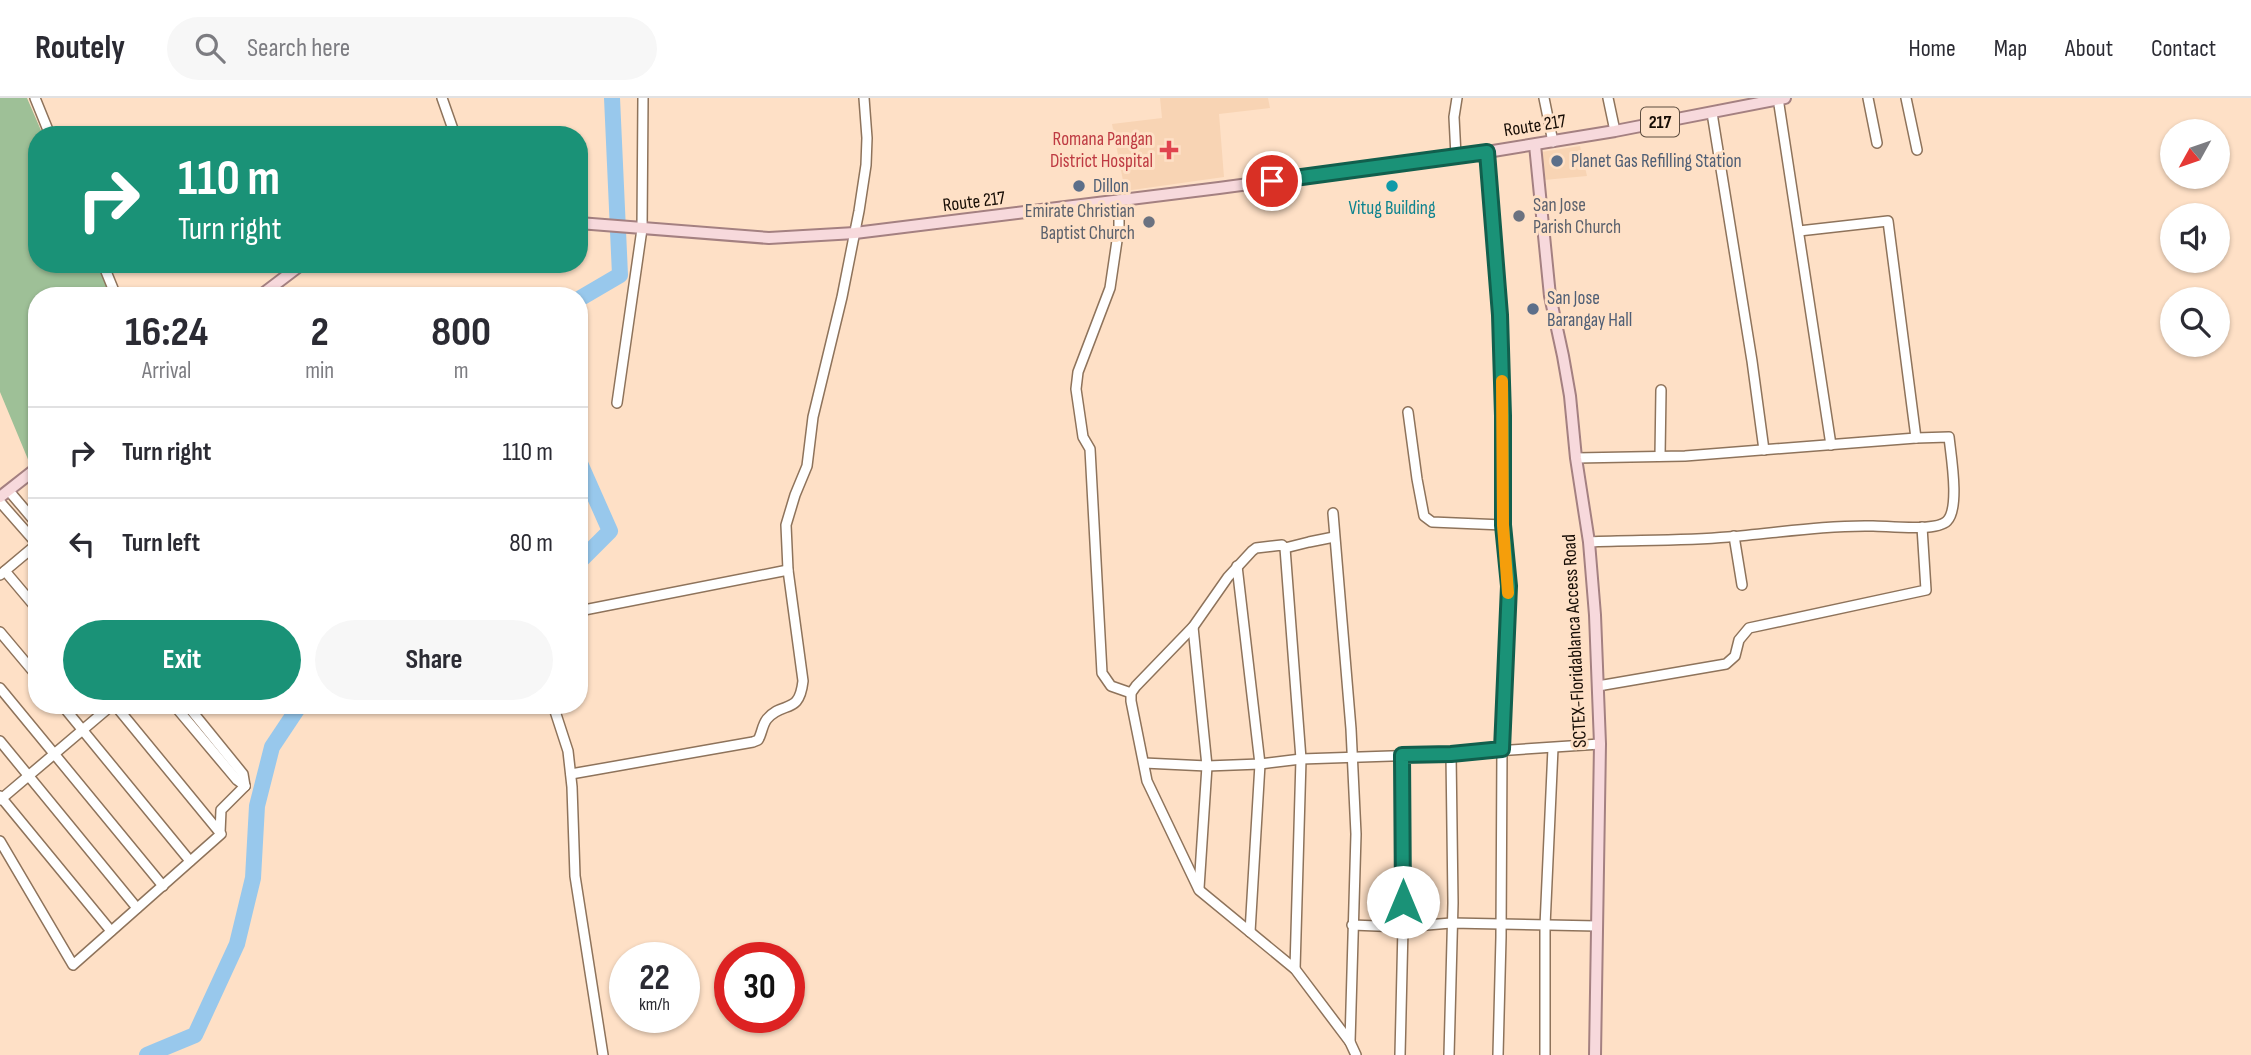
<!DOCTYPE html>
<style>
:root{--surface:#fff;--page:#f7f7f7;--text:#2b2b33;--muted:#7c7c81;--line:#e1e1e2;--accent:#1a9277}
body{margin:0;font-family:"Sofia Sans Condensed",sans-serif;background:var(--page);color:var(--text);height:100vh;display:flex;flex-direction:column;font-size:26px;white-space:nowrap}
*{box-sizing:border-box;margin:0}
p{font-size:23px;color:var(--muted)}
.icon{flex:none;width:38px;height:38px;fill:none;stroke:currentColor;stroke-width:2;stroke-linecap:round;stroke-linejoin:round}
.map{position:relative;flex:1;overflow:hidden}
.drawer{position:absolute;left:28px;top:189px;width:560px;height:427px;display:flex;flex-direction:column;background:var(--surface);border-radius:28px;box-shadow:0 2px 5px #0004}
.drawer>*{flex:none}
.top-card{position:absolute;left:28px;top:28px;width:560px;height:147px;border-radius:28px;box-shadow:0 2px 5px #0004;background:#1a9277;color:#fff;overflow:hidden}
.needle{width:46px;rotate:230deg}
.buttons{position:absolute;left:2160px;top:21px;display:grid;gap:14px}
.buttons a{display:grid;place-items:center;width:70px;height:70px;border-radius:50%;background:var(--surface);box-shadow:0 2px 5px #0004;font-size:35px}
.speed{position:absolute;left:609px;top:844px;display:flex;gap:14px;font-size:35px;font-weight:700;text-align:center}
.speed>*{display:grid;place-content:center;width:91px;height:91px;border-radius:50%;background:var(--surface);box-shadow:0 2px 5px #0004;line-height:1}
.speed small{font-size:18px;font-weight:400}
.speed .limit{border:10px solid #d22;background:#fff;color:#111}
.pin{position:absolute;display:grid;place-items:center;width:60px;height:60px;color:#fff;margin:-30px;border:4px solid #fff;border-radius:50%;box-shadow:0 2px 7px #0007}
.me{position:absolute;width:77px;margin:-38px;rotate:0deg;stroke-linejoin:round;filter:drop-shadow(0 0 5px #0008)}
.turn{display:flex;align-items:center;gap:24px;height:147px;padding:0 35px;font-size:32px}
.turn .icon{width:91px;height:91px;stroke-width:2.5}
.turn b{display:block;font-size:49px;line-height:60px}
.eta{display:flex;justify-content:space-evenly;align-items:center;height:119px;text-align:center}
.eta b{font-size:42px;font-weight:700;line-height:49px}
.primary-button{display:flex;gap:14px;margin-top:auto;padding:14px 35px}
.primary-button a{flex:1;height:80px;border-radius:42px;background:var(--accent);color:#fff;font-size:28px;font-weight:700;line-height:80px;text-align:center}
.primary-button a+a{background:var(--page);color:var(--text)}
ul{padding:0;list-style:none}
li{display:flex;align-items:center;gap:21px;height:91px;padding:0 35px;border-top:2px solid var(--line)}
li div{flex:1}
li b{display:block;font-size:26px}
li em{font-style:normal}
header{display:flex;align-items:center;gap:42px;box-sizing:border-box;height:98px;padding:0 35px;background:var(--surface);border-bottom:2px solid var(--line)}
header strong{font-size:33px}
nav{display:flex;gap:38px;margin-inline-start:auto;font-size:24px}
.search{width:490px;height:63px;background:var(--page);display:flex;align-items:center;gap:18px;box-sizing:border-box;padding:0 24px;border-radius:38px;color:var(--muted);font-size:26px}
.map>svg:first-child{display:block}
</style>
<header>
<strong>Routely</strong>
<div class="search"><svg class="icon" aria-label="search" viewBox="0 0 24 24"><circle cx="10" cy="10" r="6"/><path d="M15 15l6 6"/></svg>Search here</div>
<nav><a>Home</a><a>Map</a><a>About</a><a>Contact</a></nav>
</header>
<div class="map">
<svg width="2251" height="957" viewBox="0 0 2251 957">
<rect width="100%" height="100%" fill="#fee0c6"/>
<g fill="#f8d4b4">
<polygon points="1160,0 1268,0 1270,10 1219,16 1224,79 1125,93 1112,26 1162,20"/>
<polygon points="1580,48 1587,78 1544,82 1541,54"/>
</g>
<polygon fill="#9ec097" points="0,0 27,0 43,37 37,37 37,166 98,166 111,198 37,198 37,368 32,371 0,294"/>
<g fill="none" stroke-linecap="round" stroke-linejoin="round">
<g stroke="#98c8ec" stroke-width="16">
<polyline points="579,201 620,177 612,0"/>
<polyline points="579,363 610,433 579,464"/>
<polyline points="147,957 195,937 237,846 253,780 257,708 272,649 300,607"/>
</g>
<g stroke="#8e735b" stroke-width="12">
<g id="minor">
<polyline points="35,0 50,37"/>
<polyline points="442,0 455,37"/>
<polyline points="1544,0 1553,44"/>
<polyline points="1608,0 1615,33"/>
<polyline points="1778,0 1831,347"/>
<polyline points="1868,0 1877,45"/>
<polyline points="1906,0 1917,52"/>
<polyline points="1712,15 1752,263 1764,352"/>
<polyline points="1487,54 1500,217 1503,318 1503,427 1509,488 1502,651 1501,839 1498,957"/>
<polyline points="1456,58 1454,19 1457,0"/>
<polyline points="1119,102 1119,129 1110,190 1078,274 1076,291 1083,339 1090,351 1102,575 1111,588 1131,595"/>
<polyline points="1799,133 1888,123 1916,340"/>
<polyline points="103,166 116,198"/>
<polyline points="617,305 642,131 643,0"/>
<polyline points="1408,314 1417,381 1424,418 1432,424 1503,427"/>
<polyline points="1660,358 1661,292"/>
<path d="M1576 360 1685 358 1916 340 1949 339C1951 358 1960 410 1947 423 1936 434 1888 428 1873 428 1825 427 1776 435 1728 439 1682 443 1635 442 1589 444"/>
<polyline points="9,393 37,426"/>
<polyline points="0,404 37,446"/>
<polyline points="1333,415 1351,631 1356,736 1350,944 1356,957"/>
<polyline points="1734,438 1742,487"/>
<polyline points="1334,439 1309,444 1285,450 1282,447 1256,450 1252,453 1228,479 1193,529 1136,588 1131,595 1131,603 1147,683 1199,792 1295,871 1350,944"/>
<polyline points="1285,450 1301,661 1295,871"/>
<polyline points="1237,468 1260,666 1250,834"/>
<polyline points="5,473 37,511"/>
<polyline points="0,477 37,446"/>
<polyline points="579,513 788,472"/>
<polyline points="1193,529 1207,668 1199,790"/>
<polyline points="0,534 37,578"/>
<polyline points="1598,588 1726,566 1735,558 1739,542 1749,530 1926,492 1922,429"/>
<polyline points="0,590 163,788"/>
<polyline points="62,607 190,763"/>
<polyline points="174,607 237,682 245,688"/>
<polyline points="187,607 243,676 245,688"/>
<polyline points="553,607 568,653 572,689 575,778 603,957"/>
<polyline points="0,643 137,810"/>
<polyline points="1144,665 1207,668 1260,666 1301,661 1451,656 1600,646"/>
<path d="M571 676 753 644 758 642C762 636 762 627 767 621 783 602 799 618 803 583L788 472 786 427 795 397 807 368 813 319 842 199 859 113 866 67 867 40 864 0"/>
<polyline points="0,698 111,833"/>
<polyline points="0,702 112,607"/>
<polyline points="220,735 221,712 245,688"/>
<polyline points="0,743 73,867 221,736 115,607"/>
<polyline points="1352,827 1403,829 1451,825 1597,828"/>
<polyline points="1400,957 1403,829 1402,657"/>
<polyline points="1449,957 1453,805 1451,656"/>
<polyline points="1545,957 1545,828 1553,650"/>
</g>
</g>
<g stroke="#a48081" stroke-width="14">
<g id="major">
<polyline points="1535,47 1550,198 1563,258 1570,298 1576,360 1589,444 1595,517 1600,646 1595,957"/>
<polyline points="579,125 769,140 855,135 1219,90 1487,54 1615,33 1785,0"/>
<polyline points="260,198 302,166"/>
<polyline points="0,399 37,370"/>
</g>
</g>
<use href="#minor" stroke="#fff" stroke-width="9"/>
<use href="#major" stroke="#f7d9dc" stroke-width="10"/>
</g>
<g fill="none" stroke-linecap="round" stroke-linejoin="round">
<g stroke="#115f4d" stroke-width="18">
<polyline id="route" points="1272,83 1487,54 1500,217 1503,318 1503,427 1509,488 1502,651 1451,656 1402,657 1403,804"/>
</g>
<use href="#route" stroke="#1a9277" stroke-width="12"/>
<polyline stroke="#f59e0b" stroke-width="12" points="1502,283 1503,427 1508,495"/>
</g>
<path fill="#e0444e" stroke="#fee0c6" stroke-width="2.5" d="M1165.5 41.5h7v7h7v7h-7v7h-7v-7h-7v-7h7z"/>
<g fill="#5c6f8a" stroke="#fee0c6" stroke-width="2.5">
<circle cx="1557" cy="63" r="7"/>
<circle cx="1079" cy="88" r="7"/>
<circle cx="1533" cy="211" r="7"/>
</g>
<circle fill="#0f9aa8" stroke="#fee0c6" stroke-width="2.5" cx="1392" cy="88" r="7"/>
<g fill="#6b7280" stroke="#fee0c6" stroke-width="2.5">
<circle cx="1519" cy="118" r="7"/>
<circle cx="1149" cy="124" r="7"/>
</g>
<g text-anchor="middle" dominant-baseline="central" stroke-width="6" stroke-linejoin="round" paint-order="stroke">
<rect fill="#fee0c6" stroke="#5c4c3e" stroke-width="2" x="1641" y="9.5" width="38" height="29" rx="5"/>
<g font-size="18" font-weight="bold" fill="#160c04">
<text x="1660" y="24">217</text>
</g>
<g font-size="19" fill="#160c04" stroke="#fee0c6">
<text transform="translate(1535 28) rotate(-9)">Route 217</text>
<text transform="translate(974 104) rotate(-7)">Route 217</text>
<text transform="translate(1575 543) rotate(-93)">SCTEX-Floridablanca Access Road</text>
</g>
<g font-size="19" fill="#be3a42" stroke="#fee0c6" text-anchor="end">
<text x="1153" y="41">Romana Pangan<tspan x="1153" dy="22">District Hospital</tspan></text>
</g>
<g font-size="19" fill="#4e5e75" stroke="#fee0c6" text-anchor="start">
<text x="1571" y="63">Planet Gas Refilling Station</text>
<text x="1093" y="88">Dillon</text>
<text x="1547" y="200">San Jose<tspan x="1547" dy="22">Barangay Hall</tspan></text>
</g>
<g font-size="19" fill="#5b616d" stroke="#fee0c6" text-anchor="start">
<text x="1533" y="107">San Jose<tspan x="1533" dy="22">Parish Church</tspan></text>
<text x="1135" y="113" text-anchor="end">Emirate Christian<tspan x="1135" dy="22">Baptist Church</tspan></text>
</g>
<g font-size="19" fill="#0d838f" stroke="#fee0c6">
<text x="1392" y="110">Vitug Building</text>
</g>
</g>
</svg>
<div class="buttons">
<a><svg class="needle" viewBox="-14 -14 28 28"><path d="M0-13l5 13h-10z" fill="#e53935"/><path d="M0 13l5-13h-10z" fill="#7c7c81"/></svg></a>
<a><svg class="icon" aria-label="sound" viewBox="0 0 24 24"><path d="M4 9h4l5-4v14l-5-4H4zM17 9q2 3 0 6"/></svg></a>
<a><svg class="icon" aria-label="search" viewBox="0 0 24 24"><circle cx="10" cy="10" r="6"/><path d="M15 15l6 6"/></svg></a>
</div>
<div class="speed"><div>22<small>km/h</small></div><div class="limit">30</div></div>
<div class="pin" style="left:1272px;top:83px;background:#d93025"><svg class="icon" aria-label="arrive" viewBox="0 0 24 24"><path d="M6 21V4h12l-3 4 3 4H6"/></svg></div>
<svg class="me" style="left:1403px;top:804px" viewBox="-20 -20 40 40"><circle r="19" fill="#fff"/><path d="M0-13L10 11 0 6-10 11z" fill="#1a9277"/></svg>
<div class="top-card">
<div class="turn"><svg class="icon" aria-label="right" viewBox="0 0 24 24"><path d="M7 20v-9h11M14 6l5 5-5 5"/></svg><div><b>110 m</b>Turn right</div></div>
</div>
<section class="drawer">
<div class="eta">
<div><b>16:24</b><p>Arrival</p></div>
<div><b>2</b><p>min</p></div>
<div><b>800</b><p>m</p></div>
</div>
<ul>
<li><svg class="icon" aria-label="right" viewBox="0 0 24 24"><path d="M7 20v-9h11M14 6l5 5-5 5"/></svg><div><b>Turn right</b></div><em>110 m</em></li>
<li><svg class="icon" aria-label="left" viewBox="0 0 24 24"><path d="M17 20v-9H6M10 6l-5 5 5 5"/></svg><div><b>Turn left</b></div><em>80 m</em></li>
</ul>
<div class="primary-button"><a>Exit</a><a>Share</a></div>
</section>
</div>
